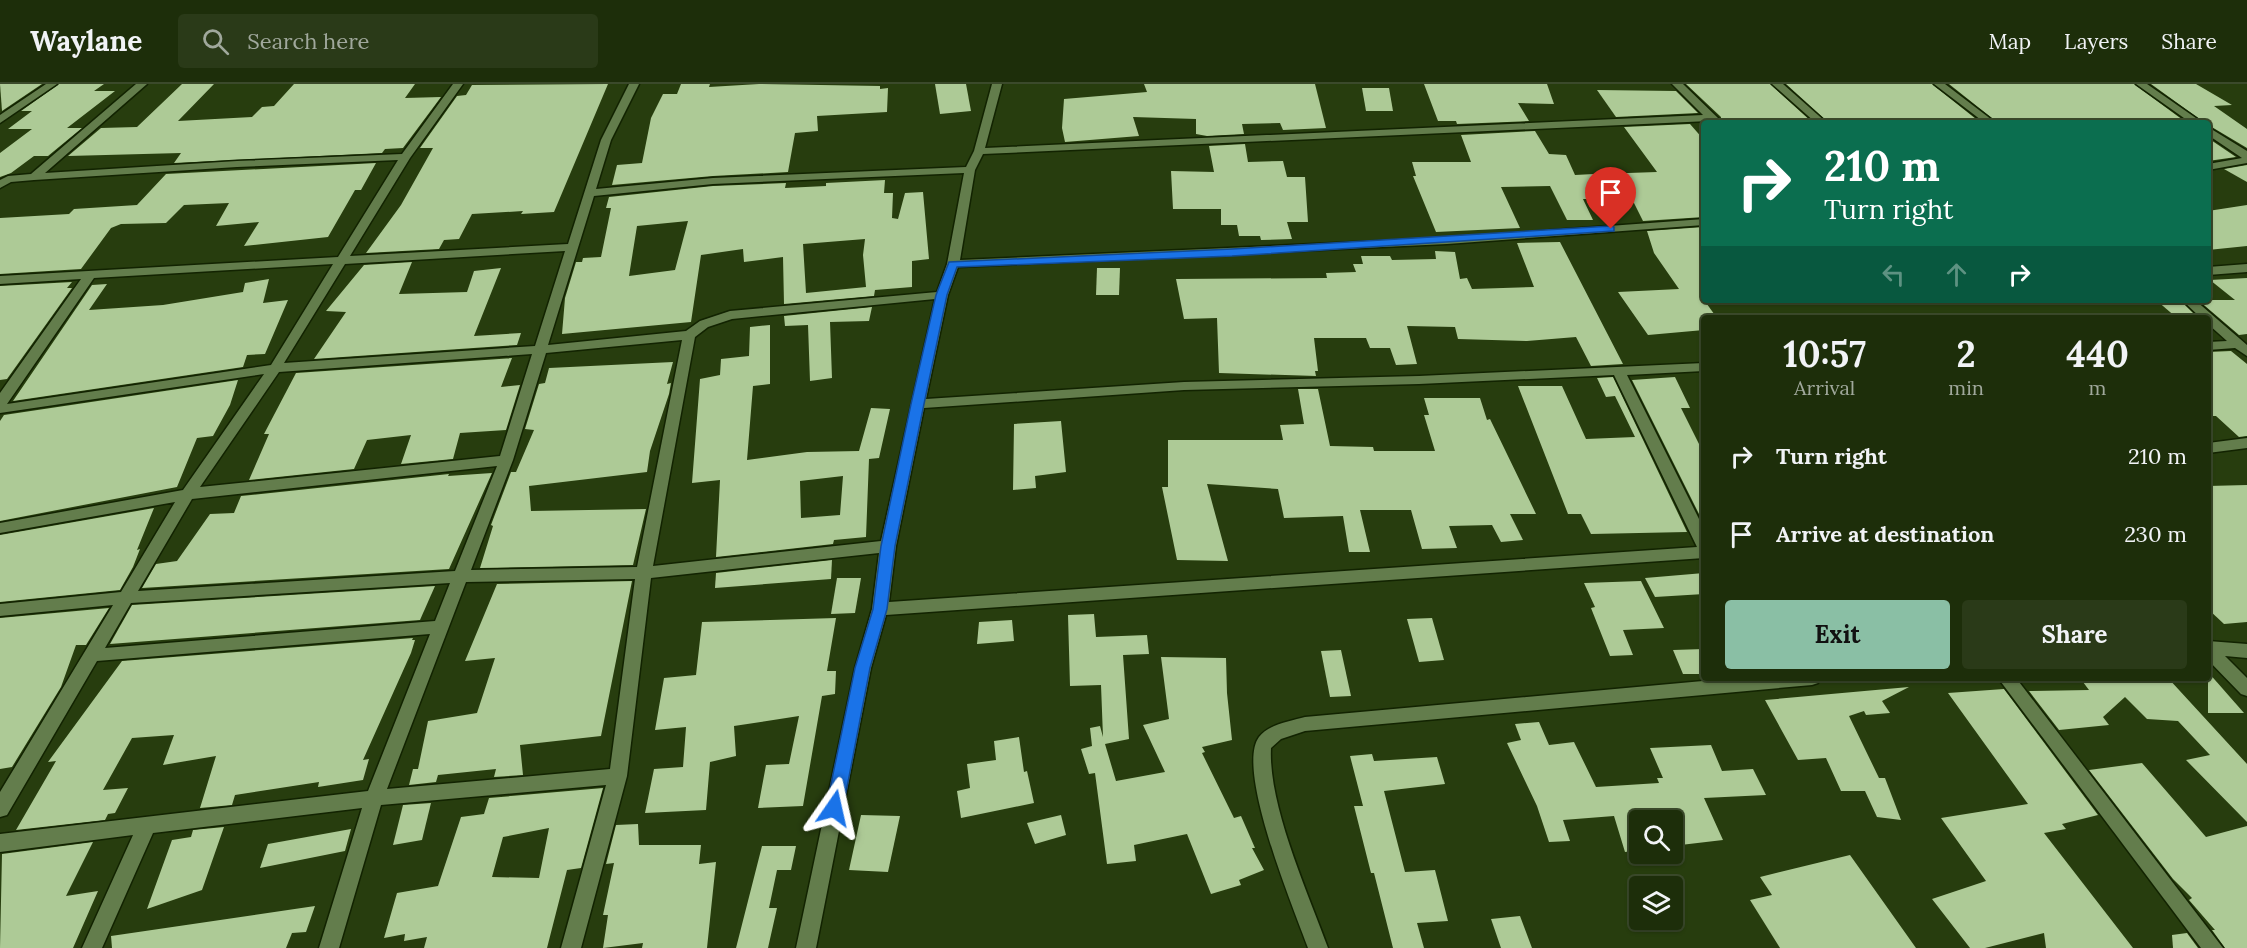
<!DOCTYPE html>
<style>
:root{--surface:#1d2e0a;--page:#2a3a18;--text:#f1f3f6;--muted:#a0a89c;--line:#3b4a2b;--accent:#8abfa5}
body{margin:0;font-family:Lora,serif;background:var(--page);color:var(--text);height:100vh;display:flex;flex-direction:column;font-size:22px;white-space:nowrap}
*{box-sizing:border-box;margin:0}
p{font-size:20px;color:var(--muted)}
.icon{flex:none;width:33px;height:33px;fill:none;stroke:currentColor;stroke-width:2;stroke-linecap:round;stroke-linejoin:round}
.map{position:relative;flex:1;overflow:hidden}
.panel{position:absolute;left:1701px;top:231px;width:510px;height:366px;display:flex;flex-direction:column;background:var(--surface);border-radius:6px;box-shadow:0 2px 4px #0004,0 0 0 2px var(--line)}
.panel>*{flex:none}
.guide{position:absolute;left:1701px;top:36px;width:510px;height:183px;border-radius:6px;box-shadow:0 2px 4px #0004,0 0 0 2px var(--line);background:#0b6e4f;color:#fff;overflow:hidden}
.tools{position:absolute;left:1629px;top:726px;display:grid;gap:12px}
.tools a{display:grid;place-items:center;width:54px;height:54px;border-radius:6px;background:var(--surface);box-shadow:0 2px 4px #0004,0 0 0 2px var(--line);font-size:30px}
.pin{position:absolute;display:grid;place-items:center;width:51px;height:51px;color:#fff;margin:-62px -26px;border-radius:50% 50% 50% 0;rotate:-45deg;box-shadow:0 0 6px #0007}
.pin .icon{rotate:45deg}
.me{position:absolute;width:66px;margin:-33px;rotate:11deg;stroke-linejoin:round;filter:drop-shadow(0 0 4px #0008)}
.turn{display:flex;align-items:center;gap:21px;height:126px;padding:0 24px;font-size:27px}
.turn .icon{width:78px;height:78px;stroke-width:2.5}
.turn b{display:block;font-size:42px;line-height:51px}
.lanes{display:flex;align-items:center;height:57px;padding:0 24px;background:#0003;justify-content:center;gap:30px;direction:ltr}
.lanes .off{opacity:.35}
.eta{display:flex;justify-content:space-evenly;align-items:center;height:102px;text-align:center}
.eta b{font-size:36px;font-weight:700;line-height:42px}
.primary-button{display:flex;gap:12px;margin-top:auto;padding:12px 24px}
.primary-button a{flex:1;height:69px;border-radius:6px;background:var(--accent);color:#111;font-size:24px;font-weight:700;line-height:69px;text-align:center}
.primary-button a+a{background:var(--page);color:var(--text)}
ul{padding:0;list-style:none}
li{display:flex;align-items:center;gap:18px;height:78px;padding:0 24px}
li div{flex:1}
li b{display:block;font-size:22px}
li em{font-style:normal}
header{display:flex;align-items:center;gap:36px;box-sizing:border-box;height:84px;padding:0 30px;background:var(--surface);border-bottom:2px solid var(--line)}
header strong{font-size:28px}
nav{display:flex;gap:33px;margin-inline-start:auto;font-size:21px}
.search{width:420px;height:54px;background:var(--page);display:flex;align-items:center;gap:15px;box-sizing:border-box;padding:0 21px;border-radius:6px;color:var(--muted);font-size:22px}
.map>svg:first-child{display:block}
</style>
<header>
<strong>Waylane</strong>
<div class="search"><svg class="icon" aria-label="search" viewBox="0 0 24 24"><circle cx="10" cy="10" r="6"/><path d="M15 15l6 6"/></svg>Search here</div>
<nav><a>Map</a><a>Layers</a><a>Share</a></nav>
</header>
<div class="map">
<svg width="2247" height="864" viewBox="0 0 2247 864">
<rect width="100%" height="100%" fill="#273d0e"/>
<g fill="#adca96" fill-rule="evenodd">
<polygon points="0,0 42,0 2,27"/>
<polygon points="59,0 104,0 94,7 115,7 67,44 82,44 48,72 34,72 11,89 0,93 0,69 32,45 8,45 32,27 21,27"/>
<polygon points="182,0 214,0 178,37 252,33 262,23 274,22 294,0 415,0 405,14 441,13 403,64 385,65 382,69 174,79 181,69 68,72 101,44 137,43"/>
<polygon points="608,0 554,128 521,130 523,127 472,130 459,155 444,156 439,165 366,169 401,121 433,64 420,64 457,12 466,11 472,1"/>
<polygon points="681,0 710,0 709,3 759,0 880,2 880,5 888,4 887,28 817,32 818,47 795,49 788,88 713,92 612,101 617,81 642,79 651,34 663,10 677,10"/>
<polygon points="935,0 966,0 971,27 940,30"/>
<polygon points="1144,0 1315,0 1326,44 1283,46 1280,39 1242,40 1244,50 1207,52 1196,50 1196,35 1133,33 1139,52 1065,58 1062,44 1064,15 1147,8"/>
<polygon points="1424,0 1547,0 1554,20 1518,19 1529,37 1457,40 1456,37 1438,37"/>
<polygon points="1686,0 1770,0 1813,39 1721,39 1721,33"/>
<polygon points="1786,0 1932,0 1981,39 1829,39"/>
<polygon points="1949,0 2134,0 2187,39 1998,39"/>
<polygon points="2151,0 2196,0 2232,21 2214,22 2247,45 2247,64 2205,39"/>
<polygon points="1362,4 1389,4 1393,27 1366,27"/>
<polygon points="1597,6 1676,7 1698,29 1616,33"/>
<polygon points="1690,40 1704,56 1704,133 1643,137 1632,115 1616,115 1599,90 1657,88 1624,43"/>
<polygon points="1535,47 1549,70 1566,71 1575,91 1594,90 1601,115 1583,115 1593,136 1567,136 1550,102 1501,103 1520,144 1436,148 1413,92 1416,92 1412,78 1471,78 1461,51"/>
<polygon points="2208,54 2236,73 2208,77"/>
<polygon points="1245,60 1248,78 1283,77 1287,93 1305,93 1308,138 1287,138 1292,155 1261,156 1260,152 1239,152 1237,141 1221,141 1221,125 1173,125 1171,87 1214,88 1209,62"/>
<polygon points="376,79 361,106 355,106 328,153 244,162 259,138 216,142 229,119 184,121 166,139 121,140 111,144 81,185 0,190 0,134 69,130 74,125 137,121 166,90"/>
<polygon points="2247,81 2247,98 2224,85"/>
<path d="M885 96 884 109H893L892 134 898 135 905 109 923 108 929 175 912 177V203L875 206 874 212 784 220 783 173 744 178 743 165 701 171 691 238 562 250 565 214 576 178H582L583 174 601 173 611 124H606L609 113 713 102 786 99 785 104 826 102V99ZM688 137 675 186 629 192 637 142ZM865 155 863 171 866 203 806 209 803 160Z"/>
<polygon points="2247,121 2247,162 2208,166 2208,127"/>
<polygon points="1704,143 1704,216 1717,234 1704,234 1704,246 1648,251 1618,208 1679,205 1654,169 1647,147"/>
<polygon points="1560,158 1623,280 1591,282 1576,253 1527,257 1458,255 1455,243 1407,242 1417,280 1396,281 1390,264 1370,264 1366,254 1314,254 1318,287 1315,287 1316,292 1219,289 1217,234 1184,235 1176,195 1327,194 1326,189 1356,188 1353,180 1363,180 1361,172 1390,172 1392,176 1436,175 1435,167 1455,168 1460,195 1467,194 1472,205 1534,203 1517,159"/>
<polygon points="412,178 399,210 467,208 474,187 501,184 474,252 521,249 517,261 314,275 346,228 326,227 364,181"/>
<polygon points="1097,184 1120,184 1119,211 1096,211"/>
<polygon points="2247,194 2247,250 2239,251 2198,216 2235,216 2210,196"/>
<polygon points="269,195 263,219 288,216 265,270 247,271 243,283 13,317 92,201 107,200 89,226 163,221 243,208 245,199"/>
<polygon points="72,198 67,204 72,204 7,295 0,296 0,202"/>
<polygon points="2156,216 2180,216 2198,234 2177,234"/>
<polygon points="872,223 869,237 830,238 832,294 810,297 808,241 785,242 784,232"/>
<path d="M770 241V300L753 302 747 376 807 368 859 367 871 324 890 325 879 374 869 375 866 453 834 456 833 460 716 473 720 396 692 399 700 295 720 291 721 275 749 272 750 243ZM843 392 840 431 801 434 800 397Z"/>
<polygon points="2231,267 2247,280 2247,352 2239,353 2216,332 2208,332 2208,268"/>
<polygon points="512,274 501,303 520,301 506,346 460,349 453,375 401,380 411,351 367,356 354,385 249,396 269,350 264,350 296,289"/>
<polygon points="673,278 667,300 671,299 669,310 650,367 647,388 529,402 531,427 646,425 633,481 480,484 493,442 491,441 511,388 516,388 534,346 525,345 539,300 545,299 549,284"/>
<polygon points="1613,293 1687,448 1591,450 1581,430 1568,430 1518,302 1562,302 1586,355 1635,353 1615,312 1606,313 1597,294"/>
<polygon points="1675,293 1690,324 1681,324 1704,370 1704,440 1632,296"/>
<polygon points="238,296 230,321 213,352 197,354 177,403 0,437 0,337 4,331"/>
<polygon points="1298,305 1318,305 1330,362 1373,363 1374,367 1435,367 1424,331 1429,331 1424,314 1480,314 1487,336 1490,335 1536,430 1510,430 1523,456 1501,458 1492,441 1449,442 1457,464 1422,465 1411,426 1360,426 1370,468 1349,468 1343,432 1284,434 1278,405 1207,400 1228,477 1177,476 1162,403 1168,403 1168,356 1283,356 1280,341 1304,340"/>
<polygon points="1061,337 1066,388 1035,392 1036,404 1013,406 1014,340"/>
<polygon points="492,389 449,485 142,504 156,480 177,477 210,430 234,429 241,412 449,390 448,392"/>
<polygon points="2247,401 2247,538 2224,540 2208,525 2208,402"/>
<polygon points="154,424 137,466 140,465 133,483 120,506 0,518 0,451"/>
<polygon points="832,476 831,495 715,504 716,489"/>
<polygon points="1704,489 1704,510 1655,513 1645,494"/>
<polygon points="837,494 861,494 855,529 831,530"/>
<polygon points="632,497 601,652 520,661 523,691 494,693 496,685 438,691 436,698 409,701 413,685 418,685 428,637 477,629 495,574 465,577 497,500"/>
<polygon points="1641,497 1664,544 1623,546 1633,571 1610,572 1591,524 1595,523 1584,499"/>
<polygon points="435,502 420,536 110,560 132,521"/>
<polygon points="109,524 86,561 76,561 61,603 12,683 0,685 0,534"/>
<polygon points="1094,530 1096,553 1147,551 1149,570 1123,571 1129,655 1105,660 1116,697 1165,688 1143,641 1169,635 1161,573 1226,574 1227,609 1232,656 1202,663 1205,668 1202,669 1234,734 1241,732 1255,764 1252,764 1264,786 1239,796 1241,801 1211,810 1187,750 1134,761 1136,777 1107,780 1095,689 1089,690 1081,665 1092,662 1090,644 1100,642 1103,653 1101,601 1070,602 1068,531"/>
<polygon points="836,534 827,587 836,587 835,610 822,612 803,722 758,724 766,681 789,680 799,632 734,642 736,672 710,678 706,726 645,729 654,685 683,683 686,643 655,646 664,594 696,591 702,538"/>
<polygon points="1432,534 1444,576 1419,578 1407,535"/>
<polygon points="1012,536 1014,557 977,560 979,538"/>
<polygon points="413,554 412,556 415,556 411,569 363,676 369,675 363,696 318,703 319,698 235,711 232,721 200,724 216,672 163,681 174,651 132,654 103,706 128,704 115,729 108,730 105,736 16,746 56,677 48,678 122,577"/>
<polygon points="1704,565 1704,590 1683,590 1673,566"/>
<polygon points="1341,566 1351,612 1330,613 1321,567"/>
<polygon points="2208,588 2244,629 2208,629"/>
<polygon points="2080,594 2168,594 2247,680 2247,738 2186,676 2210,671 2178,637 2147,635 2125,613 2103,633 2109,641 2059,646 2029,607 2089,606"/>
<polygon points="1909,603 1882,617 1890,629 1866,631 1864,627 1849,632 1879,694 1885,694 1901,736 1877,733 1865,707 1841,707 1826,674 1798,676 1765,616"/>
<polygon points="2004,605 2098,731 2062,740 2066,745 2044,749 2133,864 2046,864 2044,849 1985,864 1970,864 1932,815 1986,797 1941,734 2028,720 1948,609"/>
<polygon points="1539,638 1549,661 1574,658 1596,703 1659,699 1657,694 1663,694 1650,664 1711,661 1722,687 1753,685 1766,711 1704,714 1723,756 1672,762 1672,736 1640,736 1640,766 1625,768 1614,732 1563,736 1570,757 1549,758 1537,722 1507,659 1521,656 1515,640"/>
<polygon points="1019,653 1024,688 1027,687 1034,719 961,734 957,707 970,704 967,680 996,676 994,657"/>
<polygon points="1372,670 1374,677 1437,673 1445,700 1384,707 1405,788 1435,786 1448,837 1417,839 1424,864 1393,864 1374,789 1371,789 1354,722 1363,722 1350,672"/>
<polygon points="2142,679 2206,753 2247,742 2247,864 2225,864 2212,846 2215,846 2189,816 2192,814 2173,795 2089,686"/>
<path d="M603 704 581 784 567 786 547 864H424L427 853 404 857 405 850 384 854 397 809 438 802 461 733 484 730 489 714ZM549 744 539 794 492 793 503 753Z"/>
<polygon points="431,719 422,756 393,761 403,721"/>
<polygon points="861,731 900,732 888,788 849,786"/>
<polygon points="1061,731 1066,751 1035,760 1027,739"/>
<polygon points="638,740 639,761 701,761 699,780 716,778 707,864 642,864 643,859 603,864 608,831 603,831 614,779 606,780 616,741"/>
<polygon points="224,743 202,806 147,825 172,756 191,753 193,746"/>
<polygon points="351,745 345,767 260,784 268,760"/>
<polygon points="93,758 66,812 98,807 73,864 0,864 2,770"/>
<polygon points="762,762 796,762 791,786 777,786 769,824 777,824 768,864 736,864"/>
<polygon points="1850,771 1916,864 1780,864 1750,816 1772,811 1760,793"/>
<polygon points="315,822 306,848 292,849 286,864 112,864 111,852"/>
<polygon points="1520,832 1532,864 1501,864 1491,835"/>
<polygon points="2187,849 2198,864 2173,864 2172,851"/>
</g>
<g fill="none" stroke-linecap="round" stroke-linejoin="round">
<g stroke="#122301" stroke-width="3">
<g id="street">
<polygon points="46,0 57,0 0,39 0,31"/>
<path d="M136 0H147L45 89 237 77 402 70 453 0H463L410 74 350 172 568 160 601 56 629 0H639L611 56 596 105 713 94 966 83 974 67 992 0H1002L985 64 1703 31 1672 0H1683L1719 35V39L1709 37 983 70 975 86 960 176 1447 154 1704 135V141L1447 160 958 183 948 211 926 315 1184 298 1419 292 1704 279V287L1627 291 1704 445V474L886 531 871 584 816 864H796L855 584 872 525 879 469 651 494 627 692 581 864H561L606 701 381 721 339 864H319L362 724 153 749 102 864H82L133 751 0 768V750L368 707 430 550 97 577 7 731 0 733V708L113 521 0 532V520L121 508 175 418 0 449V439L183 406 264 290 0 329V309L81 195 0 200V192L338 173 398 76 237 83 34 96 11 98 0 104V96L8 92 31 90ZM964 89 947 180 937 208 730 227 700 237 686 247 548 261 594 112 713 100ZM565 167 535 262 284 279 345 180ZM333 180 271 281 7 320 94 194ZM935 215 881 457 653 482 695 253 708 243 732 235ZM682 256 637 483 471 486 513 376 546 269ZM532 270 500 372 200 403 279 288ZM1614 291 1697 463 889 518 896 462 924 324 1184 306 1419 300ZM497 382 455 487 138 507 192 415ZM635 495 610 685 387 705 466 498ZM450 499 435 537 105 564 131 519Z"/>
<polygon points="1772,0 1783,0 1827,39 1816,39"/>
<polygon points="1934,0 1945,0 1996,39 1985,39"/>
<polygon points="2136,0 2147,0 2203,39 2191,39"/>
<polygon points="2208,43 2247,67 2247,79 2208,86 2208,80 2242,74 2208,51"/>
<polygon points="2247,180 2247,188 2208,191 2208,183"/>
<polygon points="2182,216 2195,216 2247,261 2247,272 2235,264 2208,266 2208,258 2227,257 2208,240 2208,234 2201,234"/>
<polygon points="2247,354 2247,364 2208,369 2208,359"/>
<polygon points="2208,557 2247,560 2247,574 2225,572 2247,594 2247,612 2241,610 2208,576"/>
<path d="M1736 594H1820L1818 599 1812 601 1305 647 1281 655 1271 664C1268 721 1308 809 1328 864H1308C1294 825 1235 685 1259 653 1269 640 1291 637 1305 633Z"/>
<polygon points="1998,594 2016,594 2223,864 2201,864"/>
</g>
</g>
<use href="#street" fill="#637d4c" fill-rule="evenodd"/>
</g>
<polygon fill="#1a73e8" stroke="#114b97" stroke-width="1.5" points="1611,142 1614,143 1614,147 1232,172 957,183 947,211 924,320 895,462 887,525 870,584 843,724 840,729 834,731 828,729 826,724 855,584 873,525 881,462 911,320 936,211 949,178 1232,165"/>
</svg>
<div class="tools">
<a><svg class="icon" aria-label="search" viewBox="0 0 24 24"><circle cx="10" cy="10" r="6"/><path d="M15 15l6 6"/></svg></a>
<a><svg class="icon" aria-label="layers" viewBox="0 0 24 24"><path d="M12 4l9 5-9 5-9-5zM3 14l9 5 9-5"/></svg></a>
</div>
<div class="pin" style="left:1611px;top:145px;background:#d93025"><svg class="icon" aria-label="arrive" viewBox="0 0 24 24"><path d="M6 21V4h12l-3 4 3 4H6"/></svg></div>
<svg class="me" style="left:834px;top:724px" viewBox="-20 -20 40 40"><path d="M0-17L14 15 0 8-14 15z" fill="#1a73e8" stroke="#fff" stroke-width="4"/></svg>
<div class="guide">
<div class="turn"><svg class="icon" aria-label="right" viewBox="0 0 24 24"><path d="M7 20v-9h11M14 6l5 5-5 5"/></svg><div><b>210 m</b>Turn right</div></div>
<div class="lanes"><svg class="icon off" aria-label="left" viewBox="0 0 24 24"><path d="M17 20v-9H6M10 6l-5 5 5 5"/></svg><svg class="icon off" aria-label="ahead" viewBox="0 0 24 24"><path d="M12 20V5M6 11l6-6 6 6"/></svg><svg class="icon" aria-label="right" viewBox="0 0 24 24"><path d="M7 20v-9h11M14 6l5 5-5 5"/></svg></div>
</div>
<section class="panel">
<div class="eta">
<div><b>10:57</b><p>Arrival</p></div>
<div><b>2</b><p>min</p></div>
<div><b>440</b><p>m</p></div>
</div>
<ul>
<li><svg class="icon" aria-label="right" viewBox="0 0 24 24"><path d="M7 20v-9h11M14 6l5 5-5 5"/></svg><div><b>Turn right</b></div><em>210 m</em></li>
<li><svg class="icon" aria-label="arrive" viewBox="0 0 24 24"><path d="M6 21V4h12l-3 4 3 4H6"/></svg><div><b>Arrive at destination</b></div><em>230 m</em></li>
</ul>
<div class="primary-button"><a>Exit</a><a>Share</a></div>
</section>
</div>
